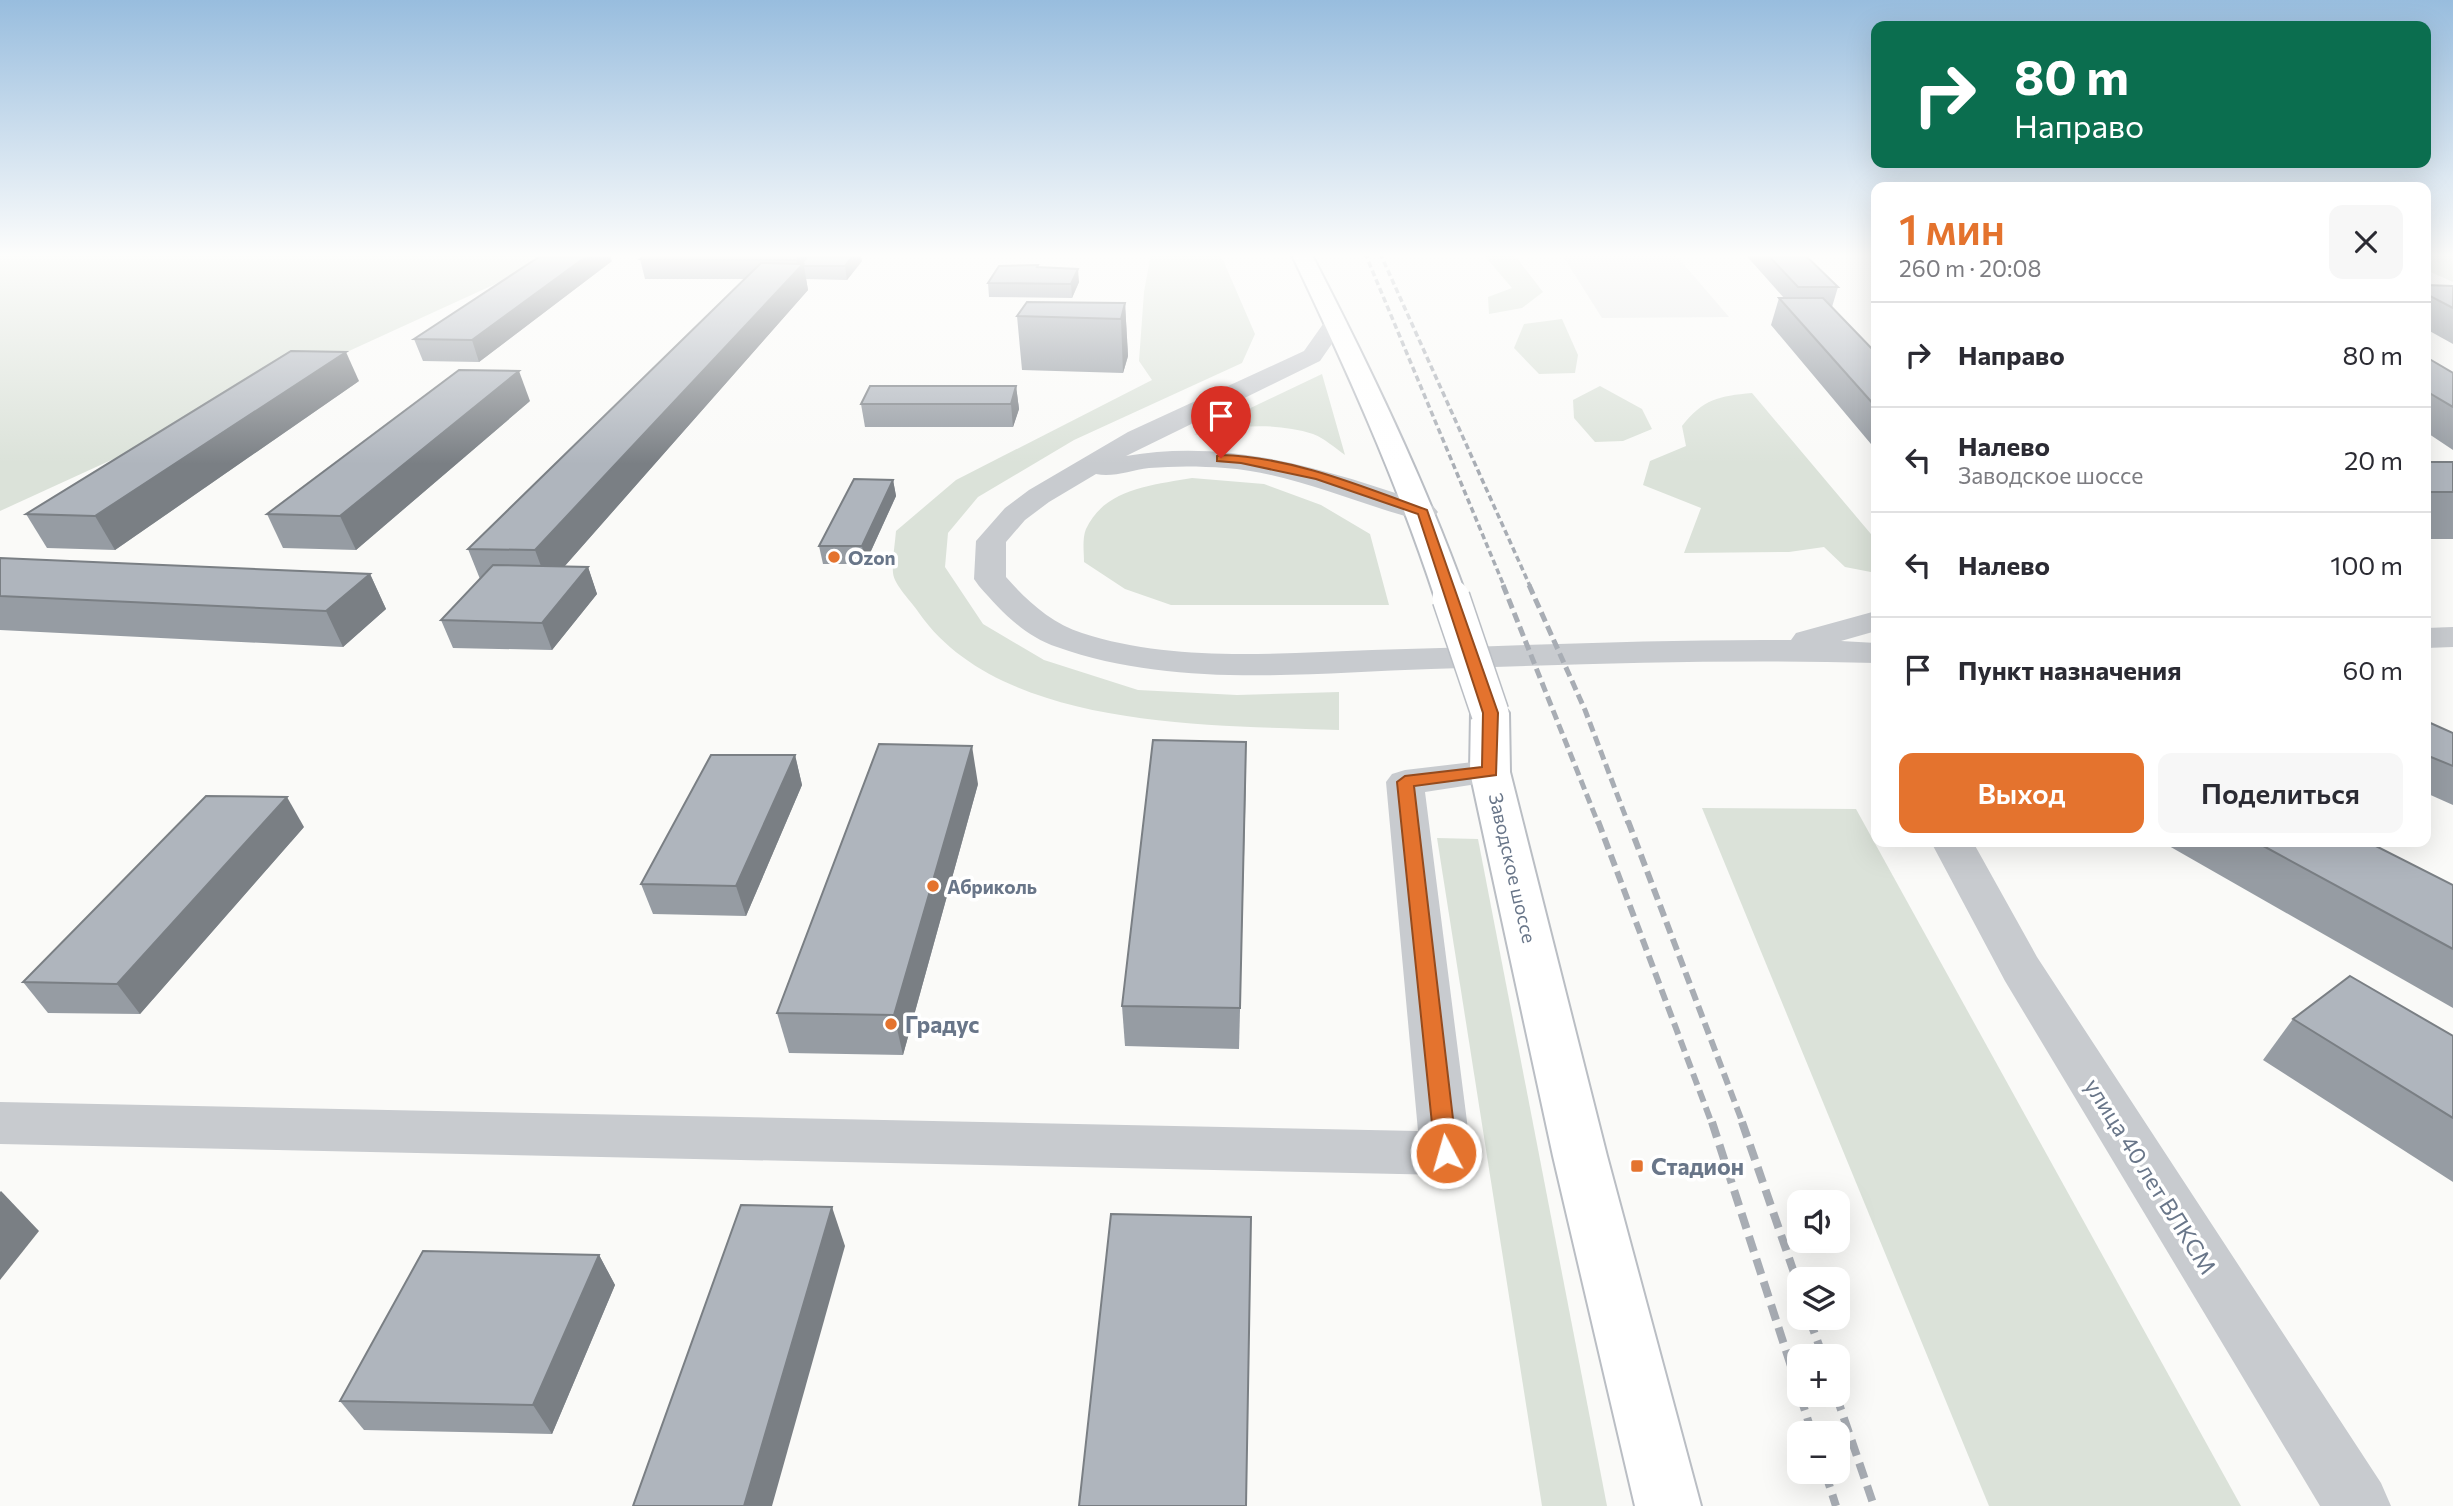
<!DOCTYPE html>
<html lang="ru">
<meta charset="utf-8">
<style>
:root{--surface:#fff;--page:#f7f7f7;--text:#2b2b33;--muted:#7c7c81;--line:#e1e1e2;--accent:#e4732e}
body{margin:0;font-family:Commissioner,sans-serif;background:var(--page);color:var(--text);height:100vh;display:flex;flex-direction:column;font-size:26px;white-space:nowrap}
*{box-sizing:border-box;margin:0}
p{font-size:23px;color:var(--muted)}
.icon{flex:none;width:38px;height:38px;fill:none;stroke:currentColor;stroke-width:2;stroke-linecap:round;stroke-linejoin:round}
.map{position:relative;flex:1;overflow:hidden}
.details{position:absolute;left:1871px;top:182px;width:560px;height:665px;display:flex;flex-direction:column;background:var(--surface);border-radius:14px;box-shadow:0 7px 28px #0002}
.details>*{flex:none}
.hud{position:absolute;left:1871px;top:21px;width:560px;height:147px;border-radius:14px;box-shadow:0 7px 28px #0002;background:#0b6e4f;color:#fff;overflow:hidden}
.controls{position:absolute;left:1787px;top:1190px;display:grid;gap:14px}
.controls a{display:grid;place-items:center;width:63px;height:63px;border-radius:14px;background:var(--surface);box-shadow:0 7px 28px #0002;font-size:35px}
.pin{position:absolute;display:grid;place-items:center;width:60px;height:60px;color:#fff;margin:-72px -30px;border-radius:50% 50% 50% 0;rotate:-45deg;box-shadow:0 0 7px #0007}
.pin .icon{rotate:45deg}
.me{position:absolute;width:77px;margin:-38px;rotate:354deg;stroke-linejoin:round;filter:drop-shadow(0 0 5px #0008)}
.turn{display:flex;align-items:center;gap:24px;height:147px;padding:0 28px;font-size:32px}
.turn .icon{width:91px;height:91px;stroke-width:2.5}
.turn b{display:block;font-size:49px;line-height:60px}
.round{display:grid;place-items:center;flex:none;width:74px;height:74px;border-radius:14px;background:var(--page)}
.overview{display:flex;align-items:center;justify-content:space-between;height:119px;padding:0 28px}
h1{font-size:42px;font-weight:600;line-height:52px;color:var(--accent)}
.primary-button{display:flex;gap:14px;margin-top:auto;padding:14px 28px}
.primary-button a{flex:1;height:80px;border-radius:14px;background:var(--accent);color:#fff;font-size:28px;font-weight:600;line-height:80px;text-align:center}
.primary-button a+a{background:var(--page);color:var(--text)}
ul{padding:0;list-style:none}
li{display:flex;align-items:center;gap:21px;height:105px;padding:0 28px;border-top:2px solid var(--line)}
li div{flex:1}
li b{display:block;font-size:26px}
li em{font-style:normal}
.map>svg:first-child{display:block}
</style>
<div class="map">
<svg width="2453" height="1506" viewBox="0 0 2453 1506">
<rect width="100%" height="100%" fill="#fafaf8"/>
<polygon fill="#e8e9e9" points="1561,253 1674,253 1729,317 1602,318"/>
<g fill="#dbe2d9">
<polygon points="0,253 553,253 541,263 0,511"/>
<path d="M1151 253H1220L1255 334 1242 363 1074 440 978 497 948 533 945 567 983 624 1044 660 1138 690 1237 695 1339 692V730C1209 725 1001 730 919 613 912 602 894 585 893 573 892 560 895 544 896 531L956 480 1152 380 1139 361 1144 292Z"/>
<polygon points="1482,253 1513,253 1543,292 1522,308 1489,314 1488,297 1512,288"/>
<polygon points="2426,253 2453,253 2453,282 2426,270"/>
<polygon points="1562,319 1578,355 1575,373 1539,374 1514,348 1524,324"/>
<path d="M1322 374 1345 455C1335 448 1324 438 1313 434 1276 422 1231 425 1194 435Z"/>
<polygon points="1600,386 1642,409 1652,429 1623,441 1595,442 1574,418 1573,400"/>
<path d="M1752 393 1876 540V573L1845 567 1824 547 1789 552 1684 553 1701 508 1643 485 1650 461 1686 446 1682 426C1703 399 1719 396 1752 393Z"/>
<path d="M1192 478 1264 484 1321 505 1370 534 1389 605H1171L1125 589 1084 562C1084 553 1082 538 1086 529 1105 488 1153 485 1192 478Z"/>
<polygon points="1702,808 1856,809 2241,1506 1989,1506"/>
<polygon points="1437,838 1478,839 1607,1506 1542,1506"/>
</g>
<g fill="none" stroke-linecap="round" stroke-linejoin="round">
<g stroke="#babec4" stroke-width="4">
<g id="secondary">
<path d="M1291 253H1311C1369 365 1424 479 1467 598L1463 605 1451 608 1439 605 1435 598C1396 479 1345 366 1291 253Z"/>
<polygon points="1490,702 1503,705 1509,713 1510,772 1607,1156 1701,1506 1635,1506 1553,1156 1470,772 1471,713 1477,705"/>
</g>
</g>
<polygon fill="#c8cbcf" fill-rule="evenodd" points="1490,760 1503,764 1509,772 1503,780 1425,792 1471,1153 1464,1168 1446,1175 0,1144 0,1102 1418,1131 1386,782 1392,774 1405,770"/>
<g fill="#c8cbcf" fill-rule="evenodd">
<path d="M1336 315 1347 322 1320 361 1126 456C1232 437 1335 472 1433 506L1438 512 1433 518 1423 521C1356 504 1294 473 1225 468 1199 466 1174 466 1149 468 1131 470 1113 478 1096 474L1049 502 1025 520 1006 542V577C1027 601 1051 623 1082 633 1174 663 1277 653 1372 650 1512 646 1651 639 1791 640L1796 633 1876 611V631L1841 641 1876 643V663C1727 659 1579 664 1431 669 1308 673 1175 689 1057 647 1024 636 1001 611 979 586L974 579 976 541 1005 508 1029 490 1128 432 1304 351 1328 317Z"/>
<polygon points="2453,627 2453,647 2426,648 2426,628"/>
<polygon points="1931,842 1973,842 2037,957 2381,1483 2391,1506 2320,1506 2005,981"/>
</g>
<use href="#secondary" fill="#fff" fill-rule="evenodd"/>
<g stroke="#a8adb4" stroke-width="3.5" stroke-dasharray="6 3.5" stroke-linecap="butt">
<polyline points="1365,253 1504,586"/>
<polyline points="1380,253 1530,586"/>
</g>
<g stroke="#a8adb4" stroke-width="5" stroke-dasharray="10 5" stroke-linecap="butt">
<polyline points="1503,585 1598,823"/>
<polyline points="1529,585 1585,710 1628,823"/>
</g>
<g stroke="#a8adb4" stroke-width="6" stroke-dasharray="12 6" stroke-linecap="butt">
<polyline points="1598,821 1712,1124"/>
<polyline points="1628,821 1743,1124"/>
</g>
<g stroke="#a8adb4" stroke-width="8" stroke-dasharray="16 8" stroke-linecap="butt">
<polyline points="1712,1122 1799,1391"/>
<polyline points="1742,1122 1799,1287"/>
<polyline points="1809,1318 1823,1356"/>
<polyline points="1800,1395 1812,1433"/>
<polyline points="1836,1395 1874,1506"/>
<polyline points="1825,1472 1836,1506"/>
</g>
<g stroke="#babec4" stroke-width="40" stroke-linecap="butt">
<polyline id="secondary-bridge" points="1451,598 1490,713"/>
</g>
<use href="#secondary-bridge" stroke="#fff" stroke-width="37"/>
</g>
<g fill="#969ca3">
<polygon points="811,253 860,253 862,261 847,280 806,279 808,290 564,567 588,567 597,594 552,650 453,648 441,620 480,579 468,549 744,279 645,279 640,259 809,255"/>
<polygon points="1744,253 1803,253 1838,287 1832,307 1876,353 1876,450 1771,325 1779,298 1784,298"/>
<polygon points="612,261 479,362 423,361 414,339"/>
<polygon points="1038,265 1038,267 1079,282 1072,298 989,297 988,283"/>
<polygon points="2426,285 2453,286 2453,344 2426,329"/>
<polygon points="1125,303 1128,356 1123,373 1022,370 1017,316"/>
<polygon points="2426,357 2453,373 2453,450 2426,432"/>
<polygon points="359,381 115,550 47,548 26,514"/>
<polygon points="1016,386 1019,409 1013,427 865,427 861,404"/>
<polygon points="530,401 356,550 283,548 267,514"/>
<rect x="2426" y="462" width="27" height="77"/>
<polygon points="893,480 896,496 865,564 823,564 819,546"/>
<polygon points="0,558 370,574 386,609 343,647 0,630"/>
<polygon points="2426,721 2453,733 2453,805 2426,793"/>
<polygon points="795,755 802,785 746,916 653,914 641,884"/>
<polygon points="1246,780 1239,1049 1125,1046 1122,1006"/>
<polygon points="978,784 903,1055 789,1053 777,1013"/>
<polygon points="304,827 140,1014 48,1013 23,982"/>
<polygon points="2162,842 2368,842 2453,885 2453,1008"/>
<polygon points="2293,1019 2453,1036 2453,1182 2263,1060"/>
<polygon points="599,1255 615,1285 552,1434 364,1430 340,1401"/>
</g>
<g fill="#7a7f84">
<polygon points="591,253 609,253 612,261 479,362 472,340"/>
<polygon points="802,253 809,253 811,266 804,266 808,290 548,585 535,550 798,269 796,260"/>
<polygon points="855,253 860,253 862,261 847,280 845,266"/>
<polygon points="1078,269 1079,282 1072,298 1071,284"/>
<polygon points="1125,303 1128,356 1123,373 1121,319"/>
<polygon points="346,352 359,381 115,550 95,516"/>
<polygon points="519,371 530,401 356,550 340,516"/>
<polygon points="1016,386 1019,409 1013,427 1011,404"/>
<polygon points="893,480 896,496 865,564 862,546"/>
<polygon points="588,567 597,594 552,650 542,623"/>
<polygon points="370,574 386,609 343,647 326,611"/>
<polygon points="972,746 978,784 903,1055 894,1015"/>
<polygon points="795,755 802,785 746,916 736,886"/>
<polygon points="287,797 304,827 140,1014 117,984"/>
<polygon points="1,1191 39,1231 0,1280 0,1192"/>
<polygon points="832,1207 845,1246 772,1506 744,1506"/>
<polygon points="599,1255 615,1285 552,1434 533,1405"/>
</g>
<g fill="#afb5bd" stroke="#7a7f84" stroke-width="2">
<polygon points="545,253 591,253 472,340 414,339"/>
<polygon points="647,253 802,253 796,260 640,259"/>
<polygon points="811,253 855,253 845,266 804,266 803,264 801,264"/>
<polygon points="1766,253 1803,253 1838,287 1798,287"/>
<polygon points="761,263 803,264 535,550 468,549"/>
<polygon points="1038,265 1037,267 1078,269 1071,284 988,283 999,266"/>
<polygon points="2426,285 2453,286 2453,308 2426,294"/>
<polygon points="1779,298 1823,298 1876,353 1876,407"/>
<polygon points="1027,302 1125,303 1121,319 1017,316"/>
<polygon points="291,351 346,352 95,516 26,514"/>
<polygon points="2426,357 2453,373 2453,407 2426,391"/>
<polygon points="459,370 519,371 340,516 267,514"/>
<polygon points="870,386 1016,386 1011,404 861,404"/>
<rect x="2426" y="462" width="27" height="30"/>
<polygon points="854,479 893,480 862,546 819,546"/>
<polygon points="0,558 370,574 326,611 0,596"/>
<polygon points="493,565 588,567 542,623 441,620"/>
<polygon points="2426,721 2453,733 2453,766 2426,755"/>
<polygon points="1153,740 1246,742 1240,1008 1122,1006"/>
<polygon points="879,744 972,746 894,1015 777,1013"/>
<polygon points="711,755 795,755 736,886 641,884"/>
<polygon points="206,796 287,797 117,984 23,982"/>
<polygon points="2256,842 2368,842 2453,885 2453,949"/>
<polygon points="2350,976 2453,1036 2453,1118 2293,1019"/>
<polygon points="741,1205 832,1207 744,1506 633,1506"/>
<polygon points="1111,1214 1251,1217 1246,1506 1079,1506"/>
<polygon points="423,1251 599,1255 533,1405 340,1401"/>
</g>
<linearGradient id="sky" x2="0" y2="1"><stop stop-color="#98bdde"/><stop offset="0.55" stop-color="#fdfdfc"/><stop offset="1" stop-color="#fdfdfc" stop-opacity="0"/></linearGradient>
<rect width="2453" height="464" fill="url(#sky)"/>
<path fill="#e4732e" stroke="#944b1e" stroke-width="2" d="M1221 455C1292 457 1361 486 1427 510L1498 713 1496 775 1414 786 1457 1153 1454 1160 1446 1162 1438 1160 1435 1153 1397 782 1405 776 1482 767 1483 713 1418 514 1316 479 1241 463 1217 461V456Z"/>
<g fill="#e4732e" stroke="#fff" stroke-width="2.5">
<circle cx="834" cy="557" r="7"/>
<circle cx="933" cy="886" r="7"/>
<circle cx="891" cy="1024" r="7"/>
<rect x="1630" y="1159" width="14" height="14" rx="3.5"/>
</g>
<g text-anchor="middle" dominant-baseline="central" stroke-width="7" stroke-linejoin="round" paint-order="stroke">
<g font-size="19" font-weight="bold" fill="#697689" stroke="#fff" text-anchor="start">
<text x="848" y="557">Ozon</text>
<text x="947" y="886">Абриколь</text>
</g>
<g font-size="19" fill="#697689" stroke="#fff">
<text transform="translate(1513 868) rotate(77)">Заводское шоссе</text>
</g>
<g font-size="23" font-weight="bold" fill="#697689" stroke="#fff" text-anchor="start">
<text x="905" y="1024">Градус</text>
<text x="1651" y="1166">Стадион</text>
</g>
<g font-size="23" fill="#697689" stroke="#fff">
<text transform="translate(2151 1176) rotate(58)">улица 40 лет ВЛКСМ</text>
</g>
</g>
</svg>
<div class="controls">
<a><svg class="icon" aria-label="sound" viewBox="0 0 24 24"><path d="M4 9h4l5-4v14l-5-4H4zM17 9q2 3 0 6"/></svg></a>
<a><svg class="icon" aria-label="layers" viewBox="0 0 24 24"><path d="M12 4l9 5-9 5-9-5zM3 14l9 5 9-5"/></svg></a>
<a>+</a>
<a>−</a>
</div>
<div class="pin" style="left:1221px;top:458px;background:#d93025"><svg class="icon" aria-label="arrive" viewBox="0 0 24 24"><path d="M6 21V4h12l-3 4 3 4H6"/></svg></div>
<svg class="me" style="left:1446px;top:1153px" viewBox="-20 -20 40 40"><circle r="17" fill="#e4732e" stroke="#fff" stroke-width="3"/><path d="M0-11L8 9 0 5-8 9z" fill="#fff"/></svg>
<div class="hud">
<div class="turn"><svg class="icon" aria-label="right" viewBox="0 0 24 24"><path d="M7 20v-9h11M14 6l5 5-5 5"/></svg><div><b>80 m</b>Направо</div></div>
</div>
<section class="details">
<div class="overview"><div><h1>1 мин</h1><p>260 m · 20:08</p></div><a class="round"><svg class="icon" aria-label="close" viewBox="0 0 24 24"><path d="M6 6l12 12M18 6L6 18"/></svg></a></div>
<ul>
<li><svg class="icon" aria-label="right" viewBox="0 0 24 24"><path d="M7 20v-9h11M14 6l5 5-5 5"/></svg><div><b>Направо</b></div><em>80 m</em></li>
<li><svg class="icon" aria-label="left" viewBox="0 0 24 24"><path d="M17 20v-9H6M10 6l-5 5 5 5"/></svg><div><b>Налево</b><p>Заводское шоссе</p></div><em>20 m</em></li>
<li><svg class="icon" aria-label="left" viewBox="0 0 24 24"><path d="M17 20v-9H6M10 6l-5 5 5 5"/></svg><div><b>Налево</b></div><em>100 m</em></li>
<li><svg class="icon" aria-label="arrive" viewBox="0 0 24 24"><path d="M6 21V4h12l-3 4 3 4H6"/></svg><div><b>Пункт назначения</b></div><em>60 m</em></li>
</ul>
<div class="primary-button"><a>Выход</a><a>Поделиться</a></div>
</section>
</div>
